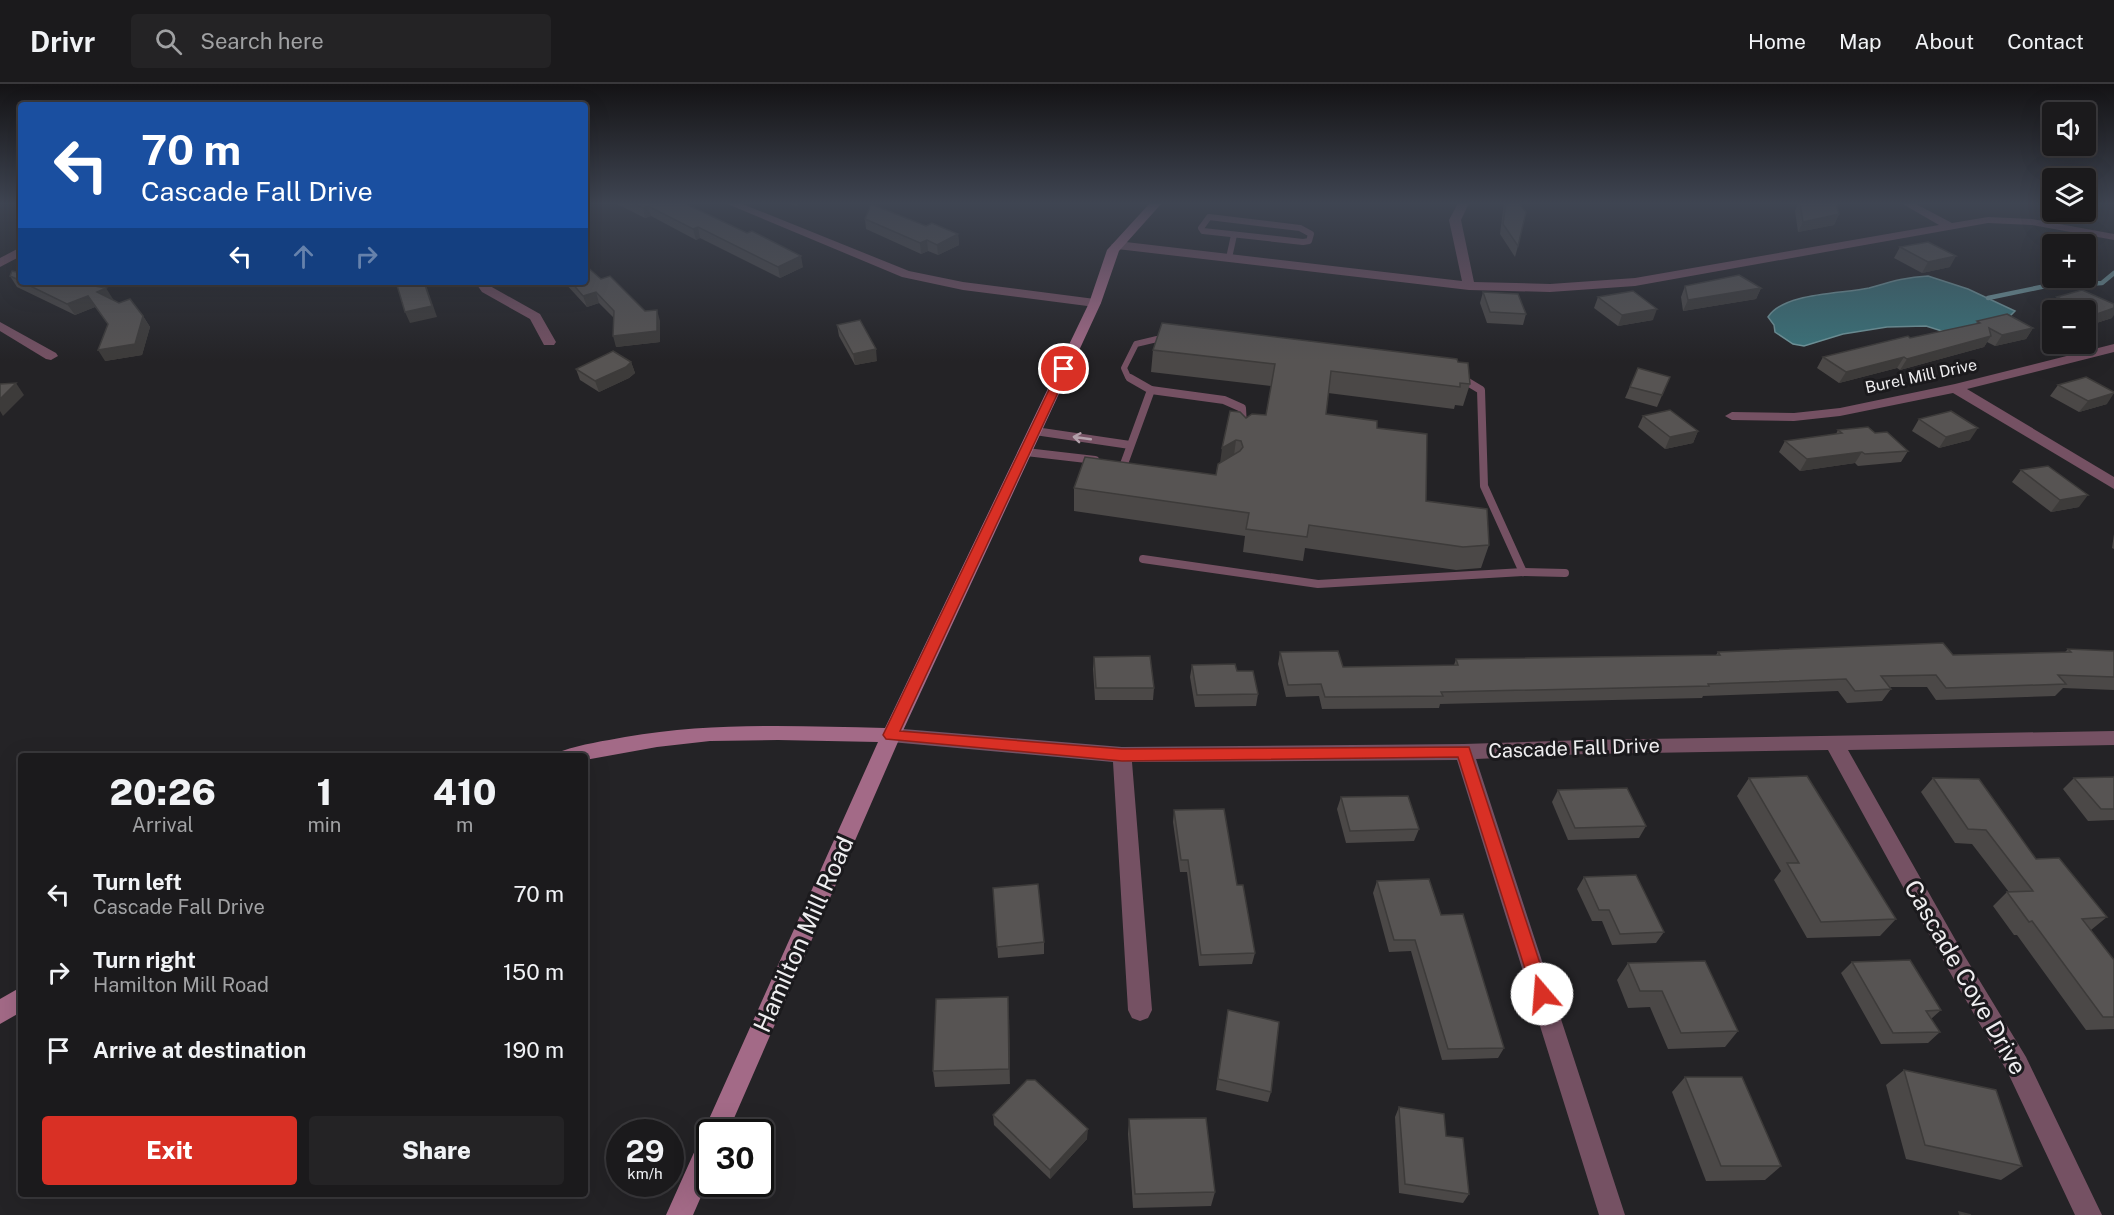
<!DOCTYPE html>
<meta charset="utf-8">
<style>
:root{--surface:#1b1a1c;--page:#242325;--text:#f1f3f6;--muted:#a0a1a3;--line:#39383b;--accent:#d93025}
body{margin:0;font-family:"Public Sans",sans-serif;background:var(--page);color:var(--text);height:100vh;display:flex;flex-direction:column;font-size:22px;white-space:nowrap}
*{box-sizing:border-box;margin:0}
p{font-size:20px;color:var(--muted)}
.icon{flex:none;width:33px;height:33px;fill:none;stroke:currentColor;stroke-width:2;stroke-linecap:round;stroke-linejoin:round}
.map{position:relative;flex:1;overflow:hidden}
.panel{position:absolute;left:18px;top:669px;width:570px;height:444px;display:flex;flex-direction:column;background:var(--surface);border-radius:6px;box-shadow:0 6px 24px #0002,0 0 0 2px var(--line)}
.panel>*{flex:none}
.banner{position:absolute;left:18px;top:18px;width:570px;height:183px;border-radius:6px;box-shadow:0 6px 24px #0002,0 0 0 2px var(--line);background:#1a4fa0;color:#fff;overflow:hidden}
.tools{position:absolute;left:2042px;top:18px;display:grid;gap:12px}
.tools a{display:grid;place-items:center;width:54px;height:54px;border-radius:6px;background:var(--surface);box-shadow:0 6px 24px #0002,0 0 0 2px var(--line);font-size:30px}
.speed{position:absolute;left:606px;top:1035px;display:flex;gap:12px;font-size:30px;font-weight:700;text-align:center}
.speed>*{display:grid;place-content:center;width:78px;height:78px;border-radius:50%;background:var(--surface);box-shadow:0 6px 24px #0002,0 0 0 2px var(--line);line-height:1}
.speed small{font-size:15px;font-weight:400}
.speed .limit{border:3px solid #111;border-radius:9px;background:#fff;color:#111}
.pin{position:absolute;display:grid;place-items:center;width:51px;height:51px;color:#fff;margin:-26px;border:3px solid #fff;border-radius:50%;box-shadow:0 2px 6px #0007}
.me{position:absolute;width:66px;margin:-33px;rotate:342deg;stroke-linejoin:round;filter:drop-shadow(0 0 4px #0008)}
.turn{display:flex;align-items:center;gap:21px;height:126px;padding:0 24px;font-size:27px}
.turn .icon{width:78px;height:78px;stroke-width:2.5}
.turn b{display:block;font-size:42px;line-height:51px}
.lanes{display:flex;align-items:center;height:57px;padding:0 24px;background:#0003;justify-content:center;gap:30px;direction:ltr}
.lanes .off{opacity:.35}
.eta{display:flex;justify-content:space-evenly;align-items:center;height:102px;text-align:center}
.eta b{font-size:36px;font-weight:800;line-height:42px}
.cta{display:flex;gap:12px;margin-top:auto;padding:12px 24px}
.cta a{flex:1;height:69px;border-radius:6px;background:var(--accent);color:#fff;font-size:24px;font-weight:800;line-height:69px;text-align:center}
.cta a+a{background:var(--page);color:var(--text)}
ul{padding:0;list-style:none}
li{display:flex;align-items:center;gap:18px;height:78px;padding:0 24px}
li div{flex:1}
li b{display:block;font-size:22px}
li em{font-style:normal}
header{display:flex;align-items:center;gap:36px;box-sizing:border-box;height:84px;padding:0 30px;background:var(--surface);border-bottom:2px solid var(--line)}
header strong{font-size:28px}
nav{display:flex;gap:33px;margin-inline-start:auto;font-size:21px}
.search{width:420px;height:54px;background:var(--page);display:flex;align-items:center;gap:15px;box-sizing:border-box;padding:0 21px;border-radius:6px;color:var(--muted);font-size:22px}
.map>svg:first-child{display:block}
</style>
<header>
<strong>Drivr</strong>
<div class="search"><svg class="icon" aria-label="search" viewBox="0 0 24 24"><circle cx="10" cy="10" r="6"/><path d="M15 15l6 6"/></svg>Search here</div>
<nav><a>Home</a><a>Map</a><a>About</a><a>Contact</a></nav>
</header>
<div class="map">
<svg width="2114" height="1131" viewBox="0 0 2114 1131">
<rect width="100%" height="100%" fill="#242326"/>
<path fill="#3b737a" stroke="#71989d" stroke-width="1.5" d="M1928 192 1968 205 2015 227 2007 235 1945 248 1926 242 1887 243 1843 250 1804 262 1793 260 1775 248 1774 241 1768 233C1784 208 1844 210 1869 204 1890 198 1905 193 1928 192Z"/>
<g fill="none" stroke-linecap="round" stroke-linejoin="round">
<polyline stroke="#71989d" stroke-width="4.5" points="1988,214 2046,202 2102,199 2114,189"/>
<g stroke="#755163" stroke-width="6">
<polygon points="1209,133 1300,144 1311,150 1309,157 1303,158 1203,147 1201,144"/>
<polyline points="1229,174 1234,151"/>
<polyline points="1460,294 1463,296"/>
<polyline points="1133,296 1128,293 1124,284 1136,260 1157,255 1168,256"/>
</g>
<g stroke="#755163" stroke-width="8">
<polyline points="1461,294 1481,306 1484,402 1523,488"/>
<polyline points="1151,306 1224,316 1242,324 1243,343"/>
<polyline points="1035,347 1130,361"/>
<polyline points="1026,368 1095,376"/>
<polyline points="1124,380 1151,306 1130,294"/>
<polyline points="1143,475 1318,500 1523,488 1565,489"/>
</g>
<g fill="#755163" fill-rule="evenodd">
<polygon points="725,119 740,119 909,187 963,198 1095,215 1101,219 1095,223 963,206 902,193"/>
<polygon points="1458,119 1469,119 1461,136 1474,198 1550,200 1635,194 1939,141 1901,119 1914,119 1952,139 1988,133 2032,135 2114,150 2114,156 2032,141 1988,139 1635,202 1550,208 1469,206 1117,165 1111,161 1117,157 1462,197 1449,136"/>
<polygon points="21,163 21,172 0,183 0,174"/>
<polygon points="475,198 487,198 490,202 540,230 556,258 554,261 544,261 530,235 482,208"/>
<polygon points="0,238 56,269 58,272 51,276 46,275 0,247"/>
<polygon points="2114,260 2114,268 1967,305 2114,393 2114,405 1953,309 1840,332 1794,337 1732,336 1725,332 1732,328 1794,329 1840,324 1955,300"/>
<polygon points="891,644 1122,663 1464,660 1586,656 2114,647 2114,661 1848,666 1964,871 2026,973 2102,1131 2075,1131 2008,989 1948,885 1828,666 1586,670 1476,675 1625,1131 1599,1131 1457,676 1132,678 1152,926 1148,934 1140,937 1132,934 1128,926 1113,678 891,658 884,656 881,651 884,646"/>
</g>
<g fill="#a36a87" fill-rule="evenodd">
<path d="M1150 119H1162L1119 167 1101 219 901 651 728 1048H710V1092L693 1131H666L878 658 778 656 710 657 657 663 585 676V672H559L562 667C582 660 604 657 625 653 711 638 797 642 885 644L1089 219 1107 166Z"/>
<polygon points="21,903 21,928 0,940 0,915"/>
</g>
</g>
<g fill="#4b4847">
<polygon points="615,119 684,119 803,183 780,194 700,154 696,156 651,132 645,134"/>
<polygon points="789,119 798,119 797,122"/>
<polygon points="1504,119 1519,119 1518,162 1515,173 1500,150"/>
<polygon points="1798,119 1836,119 1839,130 1834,141 1798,148 1795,127"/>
<polygon points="865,135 926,142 958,150 959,161 938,171 928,167 921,170 866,145"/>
<polygon points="1900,163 1950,183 1922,189 1894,174"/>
<polygon points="21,189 21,198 72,198 113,215 112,216 143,232 150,243 142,271 105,277 108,240 95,223 75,231 17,203 10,192"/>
<polygon points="601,195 660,237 660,258 616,263 614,234 599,219 587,223 564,198 585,198"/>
<polygon points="1685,202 1761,204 1756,215 1683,227 1681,213"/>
<polygon points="1483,208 1526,230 1523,241 1487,239 1480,219"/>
<polygon points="1598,213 1653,236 1618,242 1594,224"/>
<polygon points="2057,213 2112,234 2087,242 2085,241 2085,226 2055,226 2050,224"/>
<polygon points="1977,237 2033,244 2026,255 1995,262 1987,258 1984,263 1900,286 1897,284 1839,299 1817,284 1823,273 1976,240"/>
<polygon points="837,241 877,277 855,281 839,252"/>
<polygon points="1153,266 1458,278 1470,300 1463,322 1455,321 1454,325 1328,309 1326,330 1377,344 1426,417 1489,461 1481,484 1456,486 1305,464 1303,477 1243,468 1245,452 1074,427 1074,404 1216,391 1220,379 1246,334 1266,331 1271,302 1151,288"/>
<polygon points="631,278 635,289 629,294 599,308 580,296 576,285"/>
<polygon points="1638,284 1670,293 1657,323 1625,314"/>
<polygon points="2058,301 2107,320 2079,328 2050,312"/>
<polygon points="1643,332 1698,347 1693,359 1665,365 1638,343"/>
<polygon points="1919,335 1970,356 1939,364 1912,347"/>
<polygon points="1838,346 1875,349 1908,367 1901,378 1858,382 1855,379 1800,387 1779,368 1785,357 1836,350"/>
<polygon points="2021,386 2079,423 2051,428 2012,398"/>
<polygon points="2114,450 2114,465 2112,464"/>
<polygon points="2068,565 2114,567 2114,606 2063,604 2055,612 1936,616 1927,603 1890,603 1891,605 1882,617 1847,619 1838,607 1703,612 1702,614 1440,620 1439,624 1322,625 1319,612 1286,613 1278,580 1280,568 1343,583 1454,581 1456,575 1716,571 1718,568 1953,571 2065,568"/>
<polygon points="1094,573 1154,604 1153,616 1095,616 1093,585"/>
<polygon points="1192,581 1237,587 1258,610 1256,622 1195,623 1190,593"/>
<polygon points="2114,693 2114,736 2088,737 2063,705 2074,694"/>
<polygon points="1749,694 1896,835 1880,852 1807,854 1774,796 1781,787 1737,712"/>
<polygon points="1933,694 2107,833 2091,846 2114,876 2114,945 2086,946 2017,851 2014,851 1993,822 2007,808 2009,808 1972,760 1955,759 1921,708"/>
<polygon points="1558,706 1646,742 1639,754 1568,756 1552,718"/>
<polygon points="1341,713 1419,745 1414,757 1346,759 1337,725"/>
<polygon points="1174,726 1237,801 1255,869 1252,880 1199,882 1187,788 1180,788 1173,738"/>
<polygon points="1584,793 1664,848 1656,859 1612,861 1602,837 1592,837 1577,805"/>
<polygon points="1377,797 1441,831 1504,964 1498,974 1442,976 1411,867 1389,868 1373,809"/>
<polygon points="993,804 1044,858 1044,870 998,874"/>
<polygon points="1852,878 1941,926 1931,935 1940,948 1928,959 1881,960 1841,889"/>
<polygon points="1628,879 1738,947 1725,963 1668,965 1650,923 1628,924 1617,896"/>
<polygon points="1228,926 1271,1008 1268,1018 1216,1006"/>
<polygon points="1009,929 1010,1000 935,1003 933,987"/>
<polygon points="1904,986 2022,1082 2001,1096 1906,1075 1886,1001"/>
<polygon points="1685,993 1781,1082 1765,1096 1706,1097 1672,1008"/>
<polygon points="1399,1023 1446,1052 1469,1110 1463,1119 1399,1109 1395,1033"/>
<polygon points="993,1031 1087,1055 1050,1095 994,1041"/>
<polygon points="1129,1035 1215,1108 1211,1122 1133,1124 1128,1050"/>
</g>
<g fill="#3d3b3a">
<polygon points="648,122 651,132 645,134 643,124"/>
<polygon points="1839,130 1834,141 1798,148 1803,138"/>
<polygon points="698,143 700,154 696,156 693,145"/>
<polygon points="958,150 959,161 938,171 937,161"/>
<polygon points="927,156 928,167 921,170 920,159"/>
<polygon points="801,172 803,183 780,194 778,183"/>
<polygon points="1956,172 1950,183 1922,189 1928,178"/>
<polygon points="424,198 425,198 437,233 410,239 405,228"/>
<polygon points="106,204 113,215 104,219 97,208"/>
<polygon points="1761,204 1756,215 1683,227 1688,216"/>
<polygon points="596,208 599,219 587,223 583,212"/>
<polygon points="88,212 95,223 75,231 67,220"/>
<polygon points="2114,224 2114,231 2112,234 2087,242 2094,231"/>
<polygon points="1657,225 1653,236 1618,242 1622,231"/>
<polygon points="657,226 660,237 660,258 616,263 613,252"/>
<polygon points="143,232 150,243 142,271 105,277 98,266"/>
<polygon points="2033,244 2026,255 1995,262 2002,251"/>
<polygon points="1991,252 1984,263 1900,286 1907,275"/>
<polygon points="876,265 877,277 855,281 853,270"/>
<polygon points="1904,273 1897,284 1839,299 1846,288"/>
<polygon points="631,278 635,289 629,294 599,308 595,297"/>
<polygon points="16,299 24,311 3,332 0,327 0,315"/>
<polygon points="2114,309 2107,320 2079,328 2088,317"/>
<polygon points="1978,344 1970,356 1939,364 1946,353"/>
<polygon points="1698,347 1693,359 1665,365 1670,353"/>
<polygon points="1236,356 1233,379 1219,387 1222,364"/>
<polygon points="1862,368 1855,379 1800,387 1807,375"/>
<polygon points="2088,411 2079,423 2051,428 2060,416"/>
<polygon points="1008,913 1009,929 1010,1000 1009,985"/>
<polygon points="1088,1045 1087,1055 1050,1095 1050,1086"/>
</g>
<g fill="#575453" stroke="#3d3b3a" stroke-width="1.5">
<polygon points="633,119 684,119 747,149 752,147 801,172 778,183 698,143 693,145 648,122 643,124"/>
<polygon points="1506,119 1519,119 1526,128 1518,162 1503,140"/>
<polygon points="1800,119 1836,119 1839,130 1803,138"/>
<polygon points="871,120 926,142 932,139 958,150 937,161 927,156 920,159 865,135"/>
<polygon points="1928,158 1956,172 1928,178 1900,163"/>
<polygon points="585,181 601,195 610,192 645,227 657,226 657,247 613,252 614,227 596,208 583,212 571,198 585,198"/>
<polygon points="12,187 21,189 21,197 10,192"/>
<polygon points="1739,191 1761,204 1688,216 1685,202"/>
<polygon points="22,198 72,198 106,204 97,208 119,219 130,215 143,232 135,260 98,266 108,240 88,212 67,220"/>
<polygon points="396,198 424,198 432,222 405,228"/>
<polygon points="2082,206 2114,220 2114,224 2094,231 2057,213"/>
<polygon points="1633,207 1657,225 1622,231 1598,213"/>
<polygon points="1483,208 1518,210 1526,230 1490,228"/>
<polygon points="2007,230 2033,244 2002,251 1989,244 1991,252 1907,275 1904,273 1846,288 1823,273 1908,252 1910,254 1980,239 1977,237"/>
<polygon points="860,236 876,265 853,270 837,241"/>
<polygon points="1162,239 1457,275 1458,278 1468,279 1470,300 1460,299 1460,303 1331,287 1326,330 1377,337 1377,344 1427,350 1426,417 1487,425 1489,461 1463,463 1309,441 1307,453 1246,445 1249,429 1074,404 1085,373 1216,391 1218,380 1240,367 1243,363 1241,357 1236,356 1222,364 1230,327 1240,328 1246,334 1252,330 1266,331 1275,280 1153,266"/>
<polygon points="613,267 631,278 626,283 595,297 576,285"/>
<polygon points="1638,284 1670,293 1662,311 1630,303"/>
<polygon points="2086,293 2114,308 2114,309 2088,317 2058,301"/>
<polygon points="16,299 0,315 0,300"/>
<polygon points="1670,326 1698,347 1670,353 1643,332"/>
<polygon points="1951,327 1978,344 1946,353 1919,335"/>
<polygon points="1868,343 1875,349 1887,348 1908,367 1865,370 1862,368 1807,375 1785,357 1842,349 1838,346"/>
<polygon points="2048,382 2088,411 2060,416 2021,386"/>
<polygon points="1943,559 1953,571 2071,568 2068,565 2114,567 2114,593 2058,591 2066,600 1946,604 1936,591 1881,592 1891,605 1855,607 1846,595 1708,600 1709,602 1441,608 1443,612 1325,613 1321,600 1288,601 1280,568 1338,567 1343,583 1458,581 1456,575 1720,571 1718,568"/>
<polygon points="1150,572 1154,604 1096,604 1094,573"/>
<polygon points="1235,580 1237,587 1253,587 1258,610 1197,611 1192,581"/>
<polygon points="1807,692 1896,835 1821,838 1787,779 1799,779 1749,694"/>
<polygon points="2114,693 2114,725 2101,725 2074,694"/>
<polygon points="1933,694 1979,695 2036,775 2059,774 2107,833 2082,835 2114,876 2114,933 2103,933 2032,837 2029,838 2007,808 2033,807 1986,746 1968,745"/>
<polygon points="1627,704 1646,742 1575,744 1558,706"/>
<polygon points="1408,712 1419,745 1350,747 1341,713"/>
<polygon points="1224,725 1237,801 1243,801 1255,869 1201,871 1188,776 1181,776 1174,726"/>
<polygon points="1636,791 1664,848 1620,850 1609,826 1599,826 1584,793"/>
<polygon points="1429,795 1441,831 1463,830 1504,964 1448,965 1415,856 1394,856 1377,797"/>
<polygon points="1038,800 1044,858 997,863 993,804"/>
<polygon points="1910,876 1941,926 1926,927 1940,948 1893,949 1852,878"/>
<polygon points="1705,877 1738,947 1681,949 1662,907 1640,907 1628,879"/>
<polygon points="1008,913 1009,985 933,987 936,915"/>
<polygon points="1228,926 1279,938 1271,1008 1218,995"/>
<polygon points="1904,986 1996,1006 2022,1082 1925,1061"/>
<polygon points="1685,993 1742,993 1781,1082 1721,1082"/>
<polygon points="1027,996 1035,996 1088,1045 1050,1086 993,1031"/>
<polygon points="1399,1023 1444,1030 1446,1052 1463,1054 1469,1110 1405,1100"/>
<polygon points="1206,1034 1215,1108 1135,1110 1129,1035"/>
<polygon points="1959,1128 1971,1131 1960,1131"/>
</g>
<defs><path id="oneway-shaft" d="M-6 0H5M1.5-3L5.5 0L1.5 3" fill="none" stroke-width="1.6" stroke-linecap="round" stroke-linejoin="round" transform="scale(1.5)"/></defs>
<use stroke="#b2a0aa" href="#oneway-shaft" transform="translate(1082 354) rotate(-172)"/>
<linearGradient id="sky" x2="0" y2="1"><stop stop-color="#141315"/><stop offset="0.43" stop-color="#3f4552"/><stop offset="1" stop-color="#3f4552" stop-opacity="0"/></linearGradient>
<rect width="2114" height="277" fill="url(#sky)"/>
<polygon fill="#d93025" stroke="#8d1f18" stroke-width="1.5" points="1064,282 1069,285 900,647 1122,665 1469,663 1550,910 1548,916 1542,918 1535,916 1533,910 1458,673 1122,677 886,655 883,651 1059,285"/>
<g text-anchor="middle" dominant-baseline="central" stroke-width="6" stroke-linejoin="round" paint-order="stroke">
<g font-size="16" fill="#efeef0" stroke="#1b1a1d">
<text transform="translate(1921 292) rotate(-12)">Burel Mill Drive</text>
</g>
<g font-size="20" fill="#efeef0" stroke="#1b1a1d">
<text transform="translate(1574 664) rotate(-2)">Cascade Fall Drive</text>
</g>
<g font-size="24" fill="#efeef0" stroke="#1b1a1d">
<text transform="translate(803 850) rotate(-66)">Hamilton Mill Road</text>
<text transform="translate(1966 893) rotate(60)">Cascade Cove Drive</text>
</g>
</g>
</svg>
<div class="tools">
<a><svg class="icon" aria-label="sound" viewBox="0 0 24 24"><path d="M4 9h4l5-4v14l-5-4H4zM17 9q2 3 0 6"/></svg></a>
<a><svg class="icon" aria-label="layers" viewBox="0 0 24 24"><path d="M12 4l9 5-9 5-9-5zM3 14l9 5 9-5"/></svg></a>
<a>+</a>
<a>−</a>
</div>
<div class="speed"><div>29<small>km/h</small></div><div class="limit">30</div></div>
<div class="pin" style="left:1064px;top:285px;background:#d93025"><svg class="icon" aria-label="arrive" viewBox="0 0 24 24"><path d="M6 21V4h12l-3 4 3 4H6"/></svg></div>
<svg class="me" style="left:1542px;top:910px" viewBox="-20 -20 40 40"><circle r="19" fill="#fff"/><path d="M0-13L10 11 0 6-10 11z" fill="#d93025"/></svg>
<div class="banner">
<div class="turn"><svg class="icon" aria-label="left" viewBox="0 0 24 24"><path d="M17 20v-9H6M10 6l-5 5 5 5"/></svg><div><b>70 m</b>Cascade Fall Drive</div></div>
<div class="lanes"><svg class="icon" aria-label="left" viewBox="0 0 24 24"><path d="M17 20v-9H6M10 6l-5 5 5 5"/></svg><svg class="icon off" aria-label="ahead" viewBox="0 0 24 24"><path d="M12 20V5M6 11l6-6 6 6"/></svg><svg class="icon off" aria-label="right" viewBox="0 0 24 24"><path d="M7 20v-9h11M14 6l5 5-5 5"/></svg></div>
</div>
<section class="panel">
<div class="eta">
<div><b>20:26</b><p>Arrival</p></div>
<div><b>1</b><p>min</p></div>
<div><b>410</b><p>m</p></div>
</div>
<ul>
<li><svg class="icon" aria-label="left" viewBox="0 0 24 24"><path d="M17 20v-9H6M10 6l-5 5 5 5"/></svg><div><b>Turn left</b><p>Cascade Fall Drive</p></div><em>70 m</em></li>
<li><svg class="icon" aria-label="right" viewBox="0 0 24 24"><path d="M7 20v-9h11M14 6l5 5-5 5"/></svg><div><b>Turn right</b><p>Hamilton Mill Road</p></div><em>150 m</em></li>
<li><svg class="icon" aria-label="arrive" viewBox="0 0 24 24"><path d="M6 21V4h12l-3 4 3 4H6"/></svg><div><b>Arrive at destination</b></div><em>190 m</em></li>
</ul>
<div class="cta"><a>Exit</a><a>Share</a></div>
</section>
</div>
